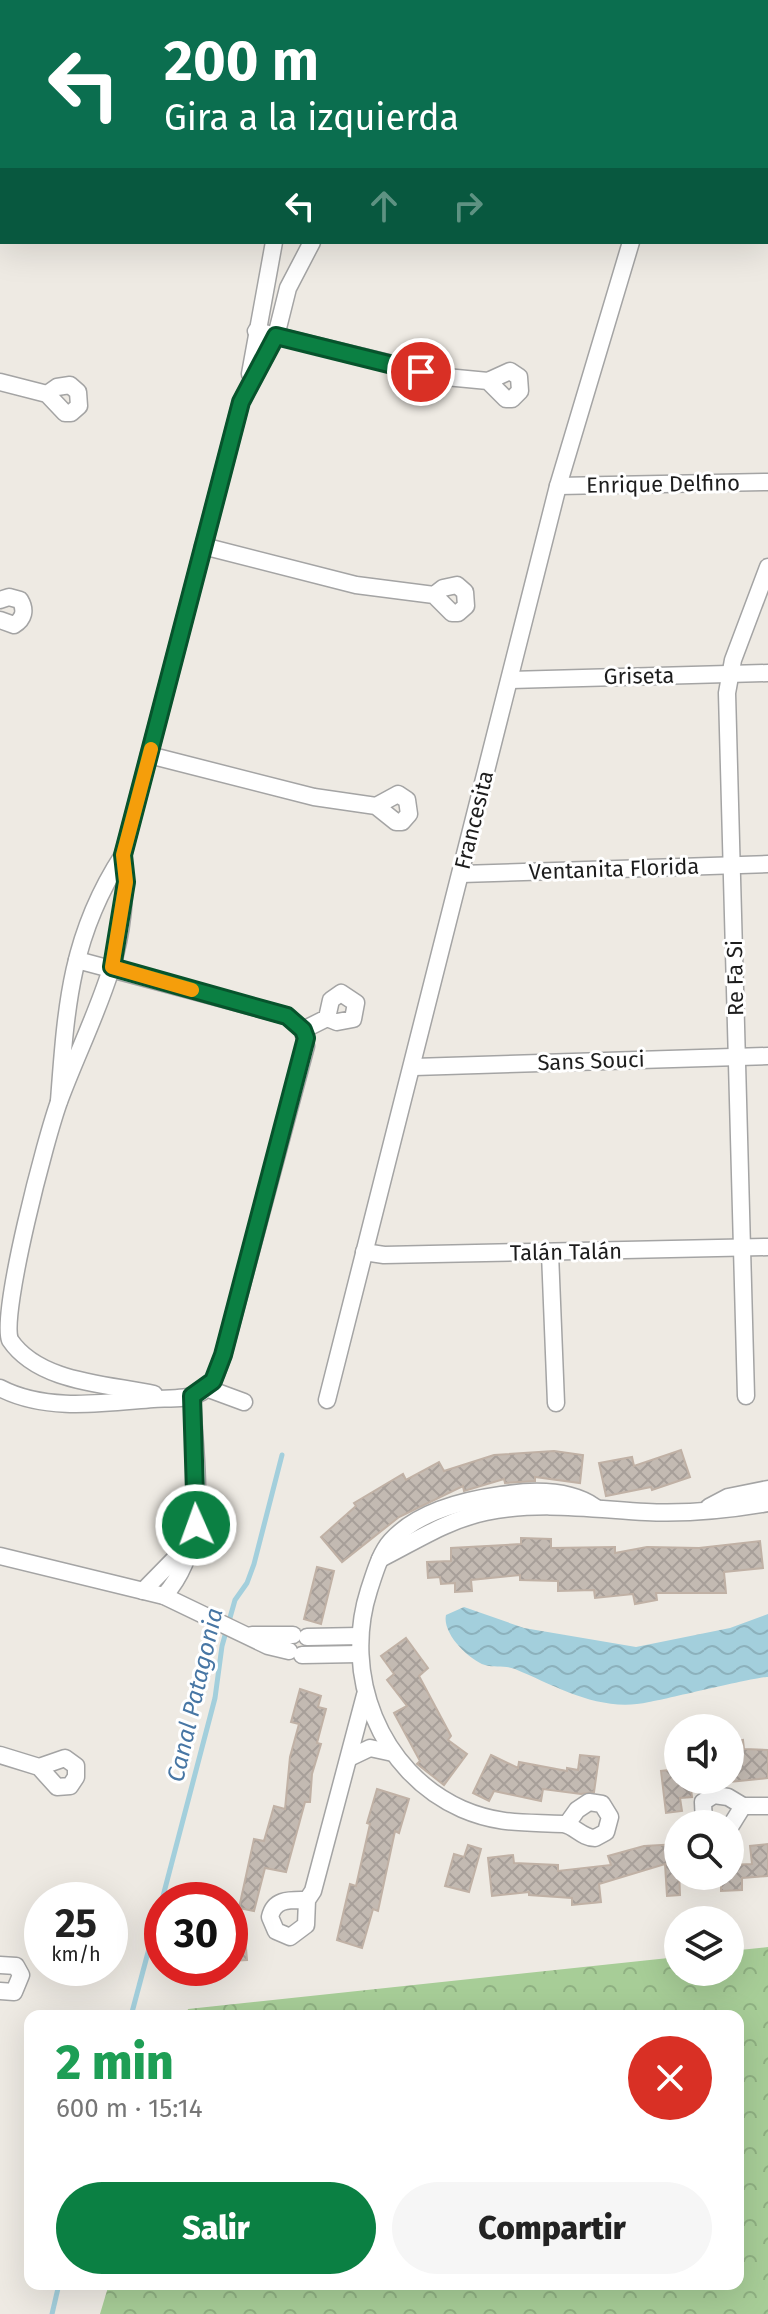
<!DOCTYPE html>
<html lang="es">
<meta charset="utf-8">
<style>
:root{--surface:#fff;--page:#f6f6f6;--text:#222;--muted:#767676;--accent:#0b8043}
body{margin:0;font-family:"Fira Sans",sans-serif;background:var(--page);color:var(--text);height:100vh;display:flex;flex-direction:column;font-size:30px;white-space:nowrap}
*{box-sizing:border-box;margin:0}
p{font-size:26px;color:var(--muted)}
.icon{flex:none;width:44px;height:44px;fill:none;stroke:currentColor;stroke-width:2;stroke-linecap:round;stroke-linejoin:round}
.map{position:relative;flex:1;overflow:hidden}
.panel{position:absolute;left:24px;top:2010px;width:720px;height:280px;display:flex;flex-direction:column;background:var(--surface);border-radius:16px;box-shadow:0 8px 32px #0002}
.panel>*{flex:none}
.hud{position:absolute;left:0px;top:0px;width:768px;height:244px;box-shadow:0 8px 32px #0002;background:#0b6e4f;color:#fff;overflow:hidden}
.buttons{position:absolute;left:664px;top:1714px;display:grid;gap:16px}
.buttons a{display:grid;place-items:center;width:80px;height:80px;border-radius:50%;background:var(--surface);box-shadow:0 8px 32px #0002;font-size:40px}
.speed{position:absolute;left:24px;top:1882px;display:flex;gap:16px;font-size:40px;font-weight:700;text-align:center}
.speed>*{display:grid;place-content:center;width:104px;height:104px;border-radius:50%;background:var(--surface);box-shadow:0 8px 32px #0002;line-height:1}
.speed small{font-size:20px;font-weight:400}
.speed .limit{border:12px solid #d22;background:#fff;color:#111}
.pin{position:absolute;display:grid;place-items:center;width:68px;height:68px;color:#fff;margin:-34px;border:4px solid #fff;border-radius:50%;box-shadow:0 2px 8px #0007}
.me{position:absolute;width:88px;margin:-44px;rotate:358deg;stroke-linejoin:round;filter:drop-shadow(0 0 6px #0008)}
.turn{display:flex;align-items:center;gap:28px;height:168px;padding:0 32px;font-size:36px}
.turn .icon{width:104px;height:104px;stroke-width:2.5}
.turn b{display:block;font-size:56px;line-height:68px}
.lanes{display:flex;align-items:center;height:76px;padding:0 32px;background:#0003;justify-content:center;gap:40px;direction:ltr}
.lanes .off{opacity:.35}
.round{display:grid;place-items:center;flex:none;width:84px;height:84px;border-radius:42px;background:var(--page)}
.summary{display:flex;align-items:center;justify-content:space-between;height:136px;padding:0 32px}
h1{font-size:48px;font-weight:800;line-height:60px;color:#1e9e55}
.cta{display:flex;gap:16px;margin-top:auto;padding:16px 32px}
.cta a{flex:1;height:92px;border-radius:48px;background:var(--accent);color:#fff;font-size:32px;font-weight:800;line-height:92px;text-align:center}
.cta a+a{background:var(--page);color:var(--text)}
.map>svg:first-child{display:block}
</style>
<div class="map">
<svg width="768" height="2314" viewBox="0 0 768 2314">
<defs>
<pattern id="forest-crowns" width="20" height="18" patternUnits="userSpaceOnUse" patternTransform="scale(2)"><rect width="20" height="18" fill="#a7cd97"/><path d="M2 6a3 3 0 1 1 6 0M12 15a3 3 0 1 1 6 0" fill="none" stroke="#8fb082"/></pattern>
<pattern id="water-waves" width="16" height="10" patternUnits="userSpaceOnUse" patternTransform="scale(2)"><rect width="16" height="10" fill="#a3cfdc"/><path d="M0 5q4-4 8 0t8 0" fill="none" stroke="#8cb1bc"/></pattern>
<pattern id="building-cross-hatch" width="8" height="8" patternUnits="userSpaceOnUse" patternTransform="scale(2)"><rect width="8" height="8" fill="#c3bab2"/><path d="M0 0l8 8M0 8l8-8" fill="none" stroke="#a79f99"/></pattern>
</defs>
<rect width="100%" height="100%" fill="#eeeae3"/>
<polygon fill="url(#forest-crowns)" points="768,1947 768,2314 100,2314 109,2284 738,2284 738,2016 186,2016 188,2009 678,1957 678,1972 730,1972 730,1951"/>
<path fill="url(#water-waves)" d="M464 1607 524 1628 636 1647 730 1628 768 1614V1677C759 1676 667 1699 649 1702 600 1713 558 1687 515 1669 505 1665 494 1668 485 1665 468 1659 442 1633 446 1615Z"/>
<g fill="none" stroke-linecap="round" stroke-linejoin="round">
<g stroke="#a3cfdc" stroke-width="5">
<polyline points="162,1900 215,1698 222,1646 235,1600 247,1583 254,1564 282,1455"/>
<polyline points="131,2016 162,1900"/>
<polyline points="52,2314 59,2284"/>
</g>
</g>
<g fill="url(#building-cross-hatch)" stroke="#c0b1a5" stroke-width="2">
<polygon points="681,1450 690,1477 652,1490 651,1487 606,1496 599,1463 632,1457 634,1466"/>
<polygon points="554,1451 583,1455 580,1483 535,1477 535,1481 505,1483 504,1479 464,1491 463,1486 399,1517 342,1562 321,1537 356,1506 354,1503 403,1474 406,1480 439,1462 444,1471 494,1455"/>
<polygon points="521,1538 551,1539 551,1548 615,1547 615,1553 647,1547 699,1548 760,1541 763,1568 724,1572 726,1593 656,1593 657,1600 635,1604 633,1594 595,1598 594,1590 558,1591 558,1581 520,1580 520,1575 471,1580 472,1591 455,1592 455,1583 441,1584 440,1577 428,1578 427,1562 451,1561 451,1548 521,1544"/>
<polygon points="317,1567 334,1571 321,1624 304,1619"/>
<polygon points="406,1638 428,1668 419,1676 451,1736 448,1740 467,1754 444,1785 417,1764 420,1761 394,1713 407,1706 387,1680 394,1674 381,1656"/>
<polygon points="300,1689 321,1696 318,1707 326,1709 317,1743 321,1744 312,1774 310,1802 305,1802 286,1872 265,1868 254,1911 239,1908 254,1839 264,1841 274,1806 285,1809 290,1757 299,1724 291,1722"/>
<polygon points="743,1740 744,1749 768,1750 768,1778 730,1782 730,1742"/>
<polygon points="491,1755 518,1768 519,1762 567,1771 567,1768 578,1770 580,1755 599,1757 594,1792 581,1794 543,1789 541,1801 494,1791 489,1801 473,1793"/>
<polygon points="678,1769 678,1780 690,1780 692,1797 680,1798 682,1811 666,1813 661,1771"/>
<polygon points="377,1789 409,1799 399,1833 395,1831 378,1911 373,1909 362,1948 337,1940 350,1884 356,1886 370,1824 367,1823"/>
<polygon points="678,1844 680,1895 667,1896 665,1864 599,1884 601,1902 572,1905 572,1898 529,1895 529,1892 492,1896 488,1858 513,1855 514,1863 558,1865 558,1871 611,1865 608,1856 644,1846"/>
<polygon points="768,1844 768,1876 742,1878 742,1890 721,1891 721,1876 730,1876 730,1865 752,1864 750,1846"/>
<polygon points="468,1845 481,1849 469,1892 445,1886 454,1854 464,1857"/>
<polygon points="244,1924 247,1960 230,1961 230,1926"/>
</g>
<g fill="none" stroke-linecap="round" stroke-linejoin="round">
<g stroke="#a4a4a4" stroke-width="19">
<g id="minor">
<polyline points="367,0 367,2"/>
<polyline points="333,2 334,0"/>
<polyline points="694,2 695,0"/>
<polyline points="0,151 2,151"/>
<polyline points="766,155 768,155"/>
<polyline points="256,331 446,377 488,381 510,371 519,377 520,391 512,399 506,399 488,381"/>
<polyline points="250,374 274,242"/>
<polyline points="0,382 47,394 65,413 71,413 79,406 78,392 70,385 57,387 47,394"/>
<polyline points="558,486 768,482"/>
<polyline points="203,546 356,585 434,595 443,588 457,585 465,592 466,606 458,613 452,613 434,595"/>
<path d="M0 600 9 597 20 600C26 610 24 619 14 625L0 620"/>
<polyline points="510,680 768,673"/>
<polyline points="149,755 314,797 376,806 396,822 402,822 409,814 407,800 398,794 376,806"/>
<path d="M123 855C127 892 122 934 111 969 97 1014 76 1056 60 1099 46 1136 0 1313 10 1340 39 1383 108 1384 154 1394"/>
<polyline points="461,874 768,864"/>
<polyline points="77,960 287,1016 303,1030"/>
<polyline points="414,1067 768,1056"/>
<path d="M59 1101C66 1008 70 936 123 855L241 402 276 336 288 288 312 242"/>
<polyline points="364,1252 384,1255 768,1247"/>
<polyline points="550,1253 556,1403"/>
<path d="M0 1388C46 1412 103 1403 153 1399 168 1398 188 1400 202 1392 215 1384 218 1368 223 1355L306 1046 303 1030 327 1018 337 1022 353 1019 356 1003 341 993 331 1000 327 1018"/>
<polyline points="206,1388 244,1402"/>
<polyline points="746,1396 727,693 733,660 768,567"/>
<polyline points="327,1400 558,486 631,242"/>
<polyline points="709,1507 728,1497 768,1489"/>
<polyline points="0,1556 164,1596 268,1646 289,1651"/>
<path d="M380 1559C416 1541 447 1520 486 1512 539 1501 593 1509 646 1512 686 1514 728 1510 768 1503"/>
<polyline points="143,1591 193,1540"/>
<path d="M164 1596C212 1542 194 1463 192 1396"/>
<polyline points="252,1635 293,1635"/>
<polyline points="307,1637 359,1636"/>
<polyline points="302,1655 359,1654"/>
<polyline points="0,1755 39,1767 57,1787 70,1786 76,1777 76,1766 65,1758 39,1767"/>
<polyline points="349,1758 370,1748 393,1753"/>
<path d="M567 1824 577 1810 589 1802 602 1804 610 1817 606 1832 595 1838C582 1838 574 1825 563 1824 525 1822 499 1825 462 1809 379 1772 342 1674 369 1590 374 1575 380 1553 391 1541 417 1512 465 1500 501 1495 532 1490 569 1489 595 1507"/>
<polyline points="704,1824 703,1802 714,1795 728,1797 743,1806 768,1806"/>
<polyline points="730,1827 743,1806"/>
<path d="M307 1900C291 1900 274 1898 270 1917L276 1931 290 1937 306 1925 307 1900 313 1891 365 1695"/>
<polyline points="0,1965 16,1966 21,1975 14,1992 0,1991"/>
</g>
</g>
<use href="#minor" stroke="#fff" stroke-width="16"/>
</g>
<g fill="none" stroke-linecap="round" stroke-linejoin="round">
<g stroke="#07532c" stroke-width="20">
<polyline id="route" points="196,1525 192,1396 213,1381 223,1355 306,1038 303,1030 287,1016 112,967 126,882 123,855 241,402 276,336 421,372"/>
</g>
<use href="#route" stroke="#0b8043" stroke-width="14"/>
<polyline stroke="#f59e0b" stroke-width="14" points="151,749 123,855 126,882 112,967 192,990"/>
</g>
<g text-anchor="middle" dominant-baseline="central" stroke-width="6" stroke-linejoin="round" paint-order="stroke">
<g font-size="22" fill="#1d1d1d" stroke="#fff">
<text transform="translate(663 484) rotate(-1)">Enrique Delfino</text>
<text transform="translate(639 676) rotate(-1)">Griseta</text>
<text transform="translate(474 820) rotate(-76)">Francesita</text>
<text transform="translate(614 869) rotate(-2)">Ventanita Florida</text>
<text transform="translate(735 978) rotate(-91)">Re Fa Si</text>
<text transform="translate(591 1061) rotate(-2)">Sans Souci</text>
<text transform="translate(566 1252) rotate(-1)">Talán Talán</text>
</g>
<g font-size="24" font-style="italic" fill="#4776a4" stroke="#fff">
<text transform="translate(195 1695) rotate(-77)">Canal Patagonia</text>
</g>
</g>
</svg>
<div class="buttons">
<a><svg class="icon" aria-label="sound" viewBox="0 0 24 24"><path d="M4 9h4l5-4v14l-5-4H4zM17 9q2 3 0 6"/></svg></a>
<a><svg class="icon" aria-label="search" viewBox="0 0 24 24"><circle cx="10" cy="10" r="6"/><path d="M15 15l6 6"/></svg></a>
<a><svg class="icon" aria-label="layers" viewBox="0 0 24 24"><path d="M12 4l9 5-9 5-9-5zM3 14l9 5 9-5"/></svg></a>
</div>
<div class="speed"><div>25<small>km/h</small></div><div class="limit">30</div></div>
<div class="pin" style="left:421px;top:372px;background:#d93025"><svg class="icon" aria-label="arrive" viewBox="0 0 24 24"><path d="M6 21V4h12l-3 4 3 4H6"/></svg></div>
<svg class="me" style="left:196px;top:1525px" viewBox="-20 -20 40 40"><circle r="17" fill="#0b8043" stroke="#fff" stroke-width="3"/><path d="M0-11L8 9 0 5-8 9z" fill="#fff"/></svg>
<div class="hud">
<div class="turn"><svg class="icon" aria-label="left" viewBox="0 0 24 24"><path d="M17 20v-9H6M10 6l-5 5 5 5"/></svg><div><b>200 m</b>Gira a la izquierda</div></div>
<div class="lanes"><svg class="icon" aria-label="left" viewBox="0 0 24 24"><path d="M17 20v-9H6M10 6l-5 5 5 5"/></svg><svg class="icon off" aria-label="ahead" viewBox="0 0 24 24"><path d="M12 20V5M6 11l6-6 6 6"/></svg><svg class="icon off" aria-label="right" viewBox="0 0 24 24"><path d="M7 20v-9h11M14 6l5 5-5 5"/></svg></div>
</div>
<section class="panel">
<div class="summary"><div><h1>2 min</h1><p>600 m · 15:14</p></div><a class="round" style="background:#d93025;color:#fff"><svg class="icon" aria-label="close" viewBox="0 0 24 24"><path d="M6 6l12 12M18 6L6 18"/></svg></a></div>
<div class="cta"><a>Salir</a><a>Compartir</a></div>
</section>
</div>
